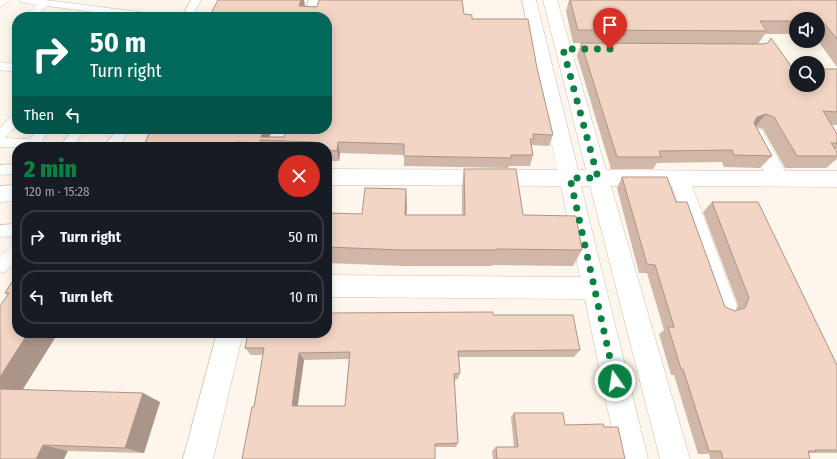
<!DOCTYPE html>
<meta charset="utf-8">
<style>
:root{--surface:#171b24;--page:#20242c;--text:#f1f3f6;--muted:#9ea1a6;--line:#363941;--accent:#0b8043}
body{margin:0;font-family:"Fira Sans Condensed",sans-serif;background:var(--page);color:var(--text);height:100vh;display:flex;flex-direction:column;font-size:15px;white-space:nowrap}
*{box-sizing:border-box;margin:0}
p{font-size:13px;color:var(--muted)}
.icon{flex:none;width:22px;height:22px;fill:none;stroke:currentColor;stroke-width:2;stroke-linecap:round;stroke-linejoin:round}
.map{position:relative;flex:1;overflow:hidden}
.side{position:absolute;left:12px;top:142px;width:320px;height:196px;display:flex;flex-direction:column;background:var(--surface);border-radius:16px;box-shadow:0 2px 10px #0003}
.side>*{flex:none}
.guide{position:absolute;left:12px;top:12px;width:320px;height:122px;border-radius:16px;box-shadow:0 2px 10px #0003;background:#00695c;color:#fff;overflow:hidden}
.controls{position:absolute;left:789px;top:12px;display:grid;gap:8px}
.controls a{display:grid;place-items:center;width:36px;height:36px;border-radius:50%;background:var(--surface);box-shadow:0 2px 10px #0003;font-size:20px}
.pin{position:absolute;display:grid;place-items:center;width:34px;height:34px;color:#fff;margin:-41px -17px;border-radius:50% 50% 50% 0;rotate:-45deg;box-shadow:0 0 4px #0007}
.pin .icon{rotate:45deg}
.me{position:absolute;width:44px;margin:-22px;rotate:347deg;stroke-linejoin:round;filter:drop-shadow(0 0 3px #0008)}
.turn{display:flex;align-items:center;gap:14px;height:84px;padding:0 12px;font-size:18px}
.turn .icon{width:52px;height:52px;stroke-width:2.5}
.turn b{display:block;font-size:28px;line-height:34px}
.then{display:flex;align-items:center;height:38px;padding:0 12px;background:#0003;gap:8px;font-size:15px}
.round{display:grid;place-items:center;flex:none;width:42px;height:42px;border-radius:21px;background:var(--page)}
.overview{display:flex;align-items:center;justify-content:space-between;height:68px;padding:0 12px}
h1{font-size:24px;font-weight:800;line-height:30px;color:var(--accent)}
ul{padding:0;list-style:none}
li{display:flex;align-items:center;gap:12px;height:54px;margin:0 8px 6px;padding:0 4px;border:2px solid var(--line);border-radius:16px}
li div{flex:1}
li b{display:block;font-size:15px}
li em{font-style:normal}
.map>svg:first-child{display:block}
</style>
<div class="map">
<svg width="837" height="459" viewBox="0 0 837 459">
<rect width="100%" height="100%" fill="#fdf6ec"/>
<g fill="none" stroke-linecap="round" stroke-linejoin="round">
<g stroke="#d1beb0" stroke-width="1">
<g id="lane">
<polygon points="0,0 9,0 3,6 0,7"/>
<polygon points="19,0 46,0 155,14 160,17 132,17 47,6 35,17 24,17 37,5 21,2"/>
<polygon points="191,0 201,0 192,17 182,17"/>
<polygon points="0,62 17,64 17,72 0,70"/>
<polygon points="17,113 17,125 5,138 30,139 37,129 50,129 38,147 0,147 0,128 13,114"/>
<polygon points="72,129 85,129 73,147 60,147"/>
<polygon points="118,129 130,129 122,142 117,147 103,147"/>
<polygon points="17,164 17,174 0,175 0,165"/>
<polygon points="17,224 17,236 0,237 0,225"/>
<polygon points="17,244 17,260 5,272 0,273 0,257 12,246"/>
</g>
</g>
<g stroke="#d1beb0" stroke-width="1">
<g id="street">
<polygon points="309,0 323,0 319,17 303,17"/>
<polygon points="522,0 536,0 578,170 586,170 543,0 557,0 606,170 764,171 745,135 748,130 755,128 762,130 785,171 837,171 837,187 692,186 737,306 734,314 725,317 716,314 713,306 672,186 611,186 690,459 660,459 590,186 581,186 648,459 618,459 585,299 327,297 327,275 580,277 561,186 327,185 327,169 557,170"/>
<polygon points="273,129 291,129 287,147 267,147"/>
<polygon points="17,185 17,201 0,202 0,186"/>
<polygon points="217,333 243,333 213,459 183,459"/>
</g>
</g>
<use href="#lane" fill="#fff" fill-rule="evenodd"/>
<use href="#street" fill="#fff" fill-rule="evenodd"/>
</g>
<g fill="#d1b7a8" fill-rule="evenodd">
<polygon points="569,0 837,0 837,67 818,41 818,19 796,19 796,34 765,34 758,44 793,69 837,69 837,125 831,125 837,134 837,149 835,150 837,152 837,159 826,168 785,168 763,129 756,127 772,156 760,168 724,167 722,162 657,163 653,169 611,169 577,56 581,43 598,43 573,43 566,11"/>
<polygon points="305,6 464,14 472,19 537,68 553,135 549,146 532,145 532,148 533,155 530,166 509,166 508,168 404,166 404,155 340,153 339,161 327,161 327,147 146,147 144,145 151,129 272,129 269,137 284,137 327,129 327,17"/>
<polygon points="464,169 523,215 582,250 573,266 492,265 492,266 403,266 327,263 327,213 362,214 407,207 406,215 462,215 462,187"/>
<polygon points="622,177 676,202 725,307 735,311 736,311 738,305 703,212 712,202 837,365 837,453 808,453 810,459 710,459 709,454 698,454 674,375 671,375 659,334 664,330 647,273 639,273 617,188"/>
<polygon points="17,274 17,333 58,333 23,389 160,402 144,453 68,451 0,459 8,295 5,293"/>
<path d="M493 315 580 350 574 357H459L460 373 458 379 454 380 458 443 456 447H435L254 407 263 355H251L245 348ZM349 359 345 406H297L304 360Z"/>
<polygon points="514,413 565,425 604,427 625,459 493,459 492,451 496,447 514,447 511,417"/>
</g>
<g fill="#aa9588">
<polygon points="301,0 304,0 305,6 299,6"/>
<polygon points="766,114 755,127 747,129 757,117"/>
<polygon points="264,129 272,129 268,140 261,137"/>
<polygon points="260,140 263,147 261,147 260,143"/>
<polygon points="237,142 239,147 237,147 236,145"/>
<polygon points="338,142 340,153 339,161 337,151"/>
<polygon points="406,189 407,207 405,232 405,215"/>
<polygon points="28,333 58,333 18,397 0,391 0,377"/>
<polygon points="299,353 304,360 297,411 292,406"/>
<polygon points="143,393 160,402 144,453 125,448"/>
<polygon points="43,445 68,451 64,459 36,459"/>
</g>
<g fill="#f3d5c3" stroke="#aa9588" fill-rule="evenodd">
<polygon points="218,0 301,0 299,6 317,7 319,0 462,0 464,14 472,15 472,19 528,19 537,68 553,135 533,134 534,139 530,139 533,155 511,155 511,158 404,156 404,144 338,142 337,151 327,150 327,147 312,147 313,142 260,140 260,143 237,142 236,145 199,144 198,147 162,147 162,145 144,145 151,129 264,129 261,137 284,137 286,129 327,129 327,17 209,17"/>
<polygon points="570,0 837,0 837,39 823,22 818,22 818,19 796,19 796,21 760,21 767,31 578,30"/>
<polygon points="771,38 793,69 796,69 796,85 818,85 818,69 837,69 837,112 823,111 837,134 837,143 831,143 837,152 837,156 797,156 774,117 766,114 757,117 754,123 772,156 734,155 732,150 659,151 661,157 617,157 581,43 762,44 768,43"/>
<polygon points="464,169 516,169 523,215 576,216 582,250 496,249 496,250 402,250 327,247 327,213 362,214 365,188 406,189 405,215 465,215"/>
<polygon points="622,177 667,177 676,202 687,202 725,307 735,311 745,308 749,298 712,202 758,202 837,365 837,450 815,450 816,451 808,451 810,459 723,459 721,451 709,451 683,369 681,369 668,327 674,327 655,265 647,264"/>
<polygon points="17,274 17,333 28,333 0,377 0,306 9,293 5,293"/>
<path d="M493 312V315H573L580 350 458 351 460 373 454 374 458 443 435 444V459H242L252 407H254L263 354 264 348H245L248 333H327V313ZM350 352 345 406H292L299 353Z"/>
<polygon points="0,389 143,393 125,448 43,445 36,459 0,459"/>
<polygon points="514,413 563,413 565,425 603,424 604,427 618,427 625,459 497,459 496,447 518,447"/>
</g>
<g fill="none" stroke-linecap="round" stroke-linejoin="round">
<polyline stroke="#0b8043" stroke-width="7" stroke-dasharray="0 12.6" points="610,49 563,49 598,178 570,178 615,381"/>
</g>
</svg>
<div class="controls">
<a><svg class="icon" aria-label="sound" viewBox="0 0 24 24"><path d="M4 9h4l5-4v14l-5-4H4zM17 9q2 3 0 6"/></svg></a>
<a><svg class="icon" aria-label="search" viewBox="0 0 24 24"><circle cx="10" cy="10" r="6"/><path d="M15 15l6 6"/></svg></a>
</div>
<div class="pin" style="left:610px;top:49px;background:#d93025"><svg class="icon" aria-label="arrive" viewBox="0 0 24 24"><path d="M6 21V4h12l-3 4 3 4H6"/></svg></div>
<svg class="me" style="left:615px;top:381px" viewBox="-20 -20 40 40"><circle r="17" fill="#0b8043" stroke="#fff" stroke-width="3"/><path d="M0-11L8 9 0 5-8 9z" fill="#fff"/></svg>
<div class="guide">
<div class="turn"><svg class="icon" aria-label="right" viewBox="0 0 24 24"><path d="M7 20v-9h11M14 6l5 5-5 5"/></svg><div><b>50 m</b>Turn right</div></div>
<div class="then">Then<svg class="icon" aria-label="left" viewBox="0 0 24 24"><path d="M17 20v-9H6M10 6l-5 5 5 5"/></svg></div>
</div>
<section class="side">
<div class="overview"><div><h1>2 min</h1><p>120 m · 15:28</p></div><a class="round" style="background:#d93025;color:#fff"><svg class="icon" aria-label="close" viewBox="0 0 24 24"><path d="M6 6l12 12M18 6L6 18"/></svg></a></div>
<ul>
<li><svg class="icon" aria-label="right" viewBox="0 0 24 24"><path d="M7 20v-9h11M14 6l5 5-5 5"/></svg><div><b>Turn right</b></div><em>50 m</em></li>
<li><svg class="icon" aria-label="left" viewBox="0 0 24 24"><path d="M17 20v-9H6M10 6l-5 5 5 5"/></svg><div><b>Turn left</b></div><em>10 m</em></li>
</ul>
</section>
</div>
